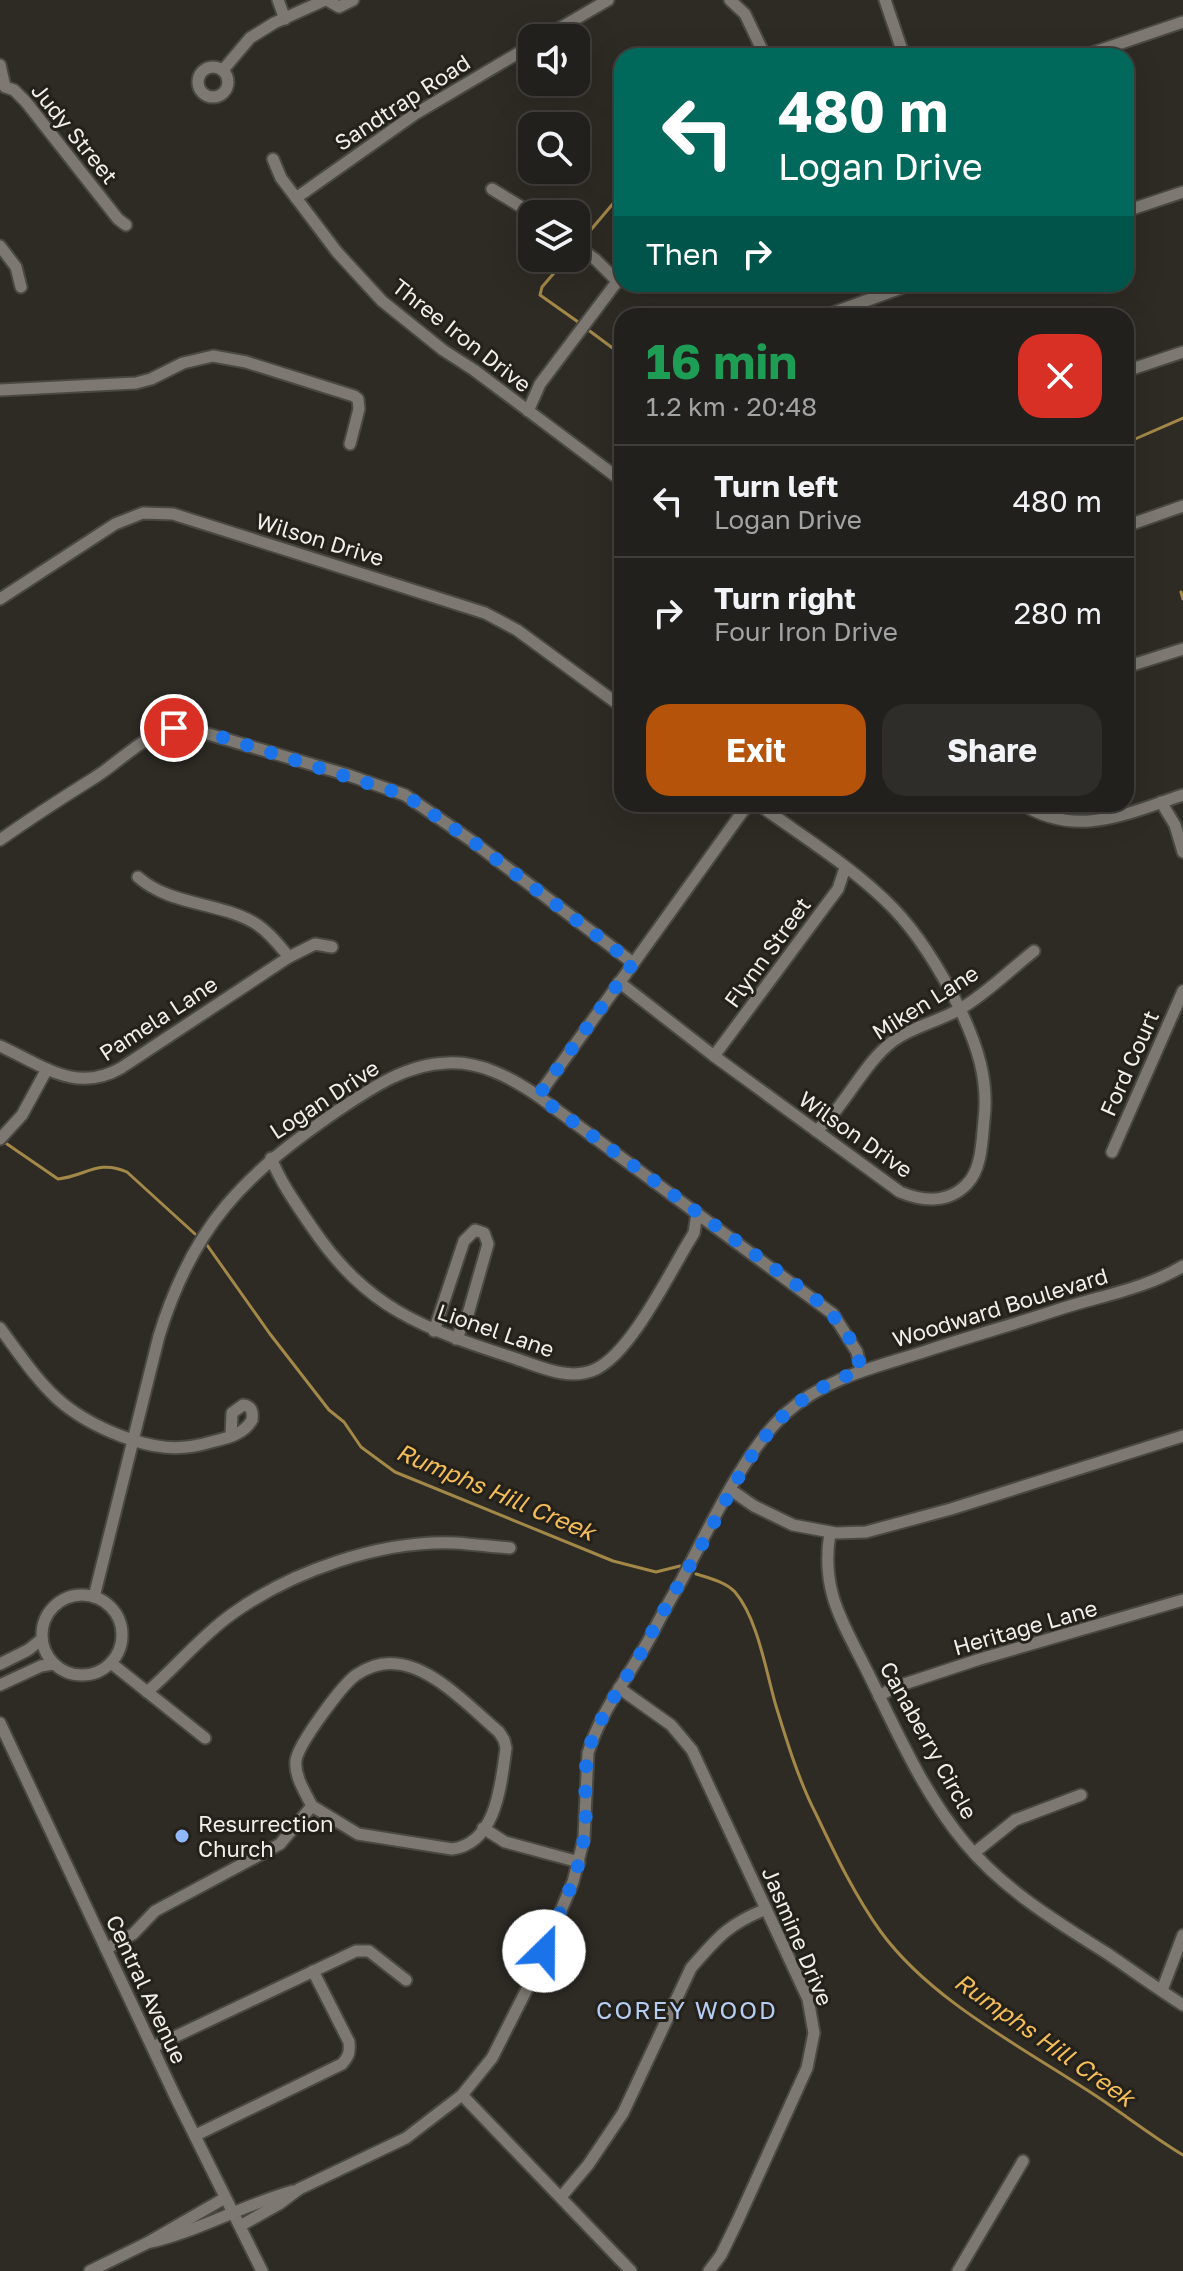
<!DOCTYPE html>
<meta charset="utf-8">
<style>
:root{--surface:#22201c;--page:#2e2d29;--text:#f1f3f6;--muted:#a2a3a3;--line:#3f3e3b;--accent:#b45309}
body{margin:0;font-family:"Golos Text",sans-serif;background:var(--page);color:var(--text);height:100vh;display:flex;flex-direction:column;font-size:30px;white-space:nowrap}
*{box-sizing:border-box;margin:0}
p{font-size:26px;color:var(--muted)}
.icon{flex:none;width:44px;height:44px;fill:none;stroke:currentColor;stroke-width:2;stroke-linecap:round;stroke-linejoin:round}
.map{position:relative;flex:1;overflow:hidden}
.side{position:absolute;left:614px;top:308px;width:520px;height:504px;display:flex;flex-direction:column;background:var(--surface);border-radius:24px;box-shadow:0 8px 32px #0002,0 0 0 2px var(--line)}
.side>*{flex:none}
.banner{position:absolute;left:614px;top:48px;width:520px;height:244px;border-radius:24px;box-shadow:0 8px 32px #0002,0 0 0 2px var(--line);background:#00695c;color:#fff;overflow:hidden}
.fabs{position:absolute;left:518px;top:24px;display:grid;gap:16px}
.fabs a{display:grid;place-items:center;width:72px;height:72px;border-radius:16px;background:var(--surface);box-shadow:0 8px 32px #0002,0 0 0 2px var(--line);font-size:40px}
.pin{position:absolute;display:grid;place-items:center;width:68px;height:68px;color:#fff;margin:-34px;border:4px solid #fff;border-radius:50%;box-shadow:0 2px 8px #0007}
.me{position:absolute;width:88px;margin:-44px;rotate:23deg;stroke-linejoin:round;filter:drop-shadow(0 0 6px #0008)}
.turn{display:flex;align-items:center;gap:28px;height:168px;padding:0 32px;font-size:36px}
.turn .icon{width:104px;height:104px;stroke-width:2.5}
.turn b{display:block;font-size:56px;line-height:68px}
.then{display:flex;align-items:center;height:76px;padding:0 32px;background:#0003;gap:16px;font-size:30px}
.round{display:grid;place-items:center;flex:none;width:84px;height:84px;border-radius:24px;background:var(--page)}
.summary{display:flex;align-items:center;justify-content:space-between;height:136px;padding:0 32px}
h1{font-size:48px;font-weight:700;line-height:60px;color:#1e9e55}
.button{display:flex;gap:16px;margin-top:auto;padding:16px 32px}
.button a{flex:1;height:92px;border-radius:24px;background:var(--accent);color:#fff;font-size:32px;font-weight:700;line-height:92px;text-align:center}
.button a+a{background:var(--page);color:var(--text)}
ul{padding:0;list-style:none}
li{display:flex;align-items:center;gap:24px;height:112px;padding:0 32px;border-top:2px solid var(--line)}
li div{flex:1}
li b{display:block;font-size:30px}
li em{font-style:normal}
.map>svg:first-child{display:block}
</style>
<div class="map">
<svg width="1183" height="2271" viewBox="0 0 1183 2271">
<rect width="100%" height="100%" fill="#2e2b25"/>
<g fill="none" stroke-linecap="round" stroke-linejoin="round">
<g stroke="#a38848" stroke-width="3">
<polyline points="578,245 622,193"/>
<polyline points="567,258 542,287 540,295 581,324"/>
<polyline points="587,329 622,355"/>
<polyline points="1126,443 1183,418"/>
<polyline points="1181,592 1183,599"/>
<path d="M7 1144 58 1179C86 1176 98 1159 127 1172L195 1234"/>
<polyline points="207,1245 270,1334 329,1410 344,1422 361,1447 395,1472 613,1561 656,1572 680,1566"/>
<path d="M696 1574C709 1578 726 1582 735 1592 758 1619 766 1672 776 1706 787 1742 799 1781 816 1814 835 1854 855 1896 881 1932 930 1999 1018 2045 1087 2090 1120 2111 1150 2135 1183 2155"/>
</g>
<g stroke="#4a4843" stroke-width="15">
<g id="minor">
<polyline points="278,0 285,19"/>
<polyline points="327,0 339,7 353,0"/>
<polyline points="730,0 745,14 765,56"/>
<polyline points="885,0 904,56"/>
<polyline points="543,38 608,0"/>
<polyline points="1083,56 1183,22"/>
<polyline points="0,65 5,87 14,90 26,102 118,219 126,225"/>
<circle cx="213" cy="82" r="15"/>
<polyline points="223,70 250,38 274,23 325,0"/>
<polyline points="273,159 281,178 337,252 382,301 443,350 474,370 622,481"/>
<polyline points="492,189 533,214"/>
<polyline points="296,198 415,114 532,45"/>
<polyline points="1126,211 1183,192"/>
<polyline points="0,246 16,267 21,287"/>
<polyline points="576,246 595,259 618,282"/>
<polyline points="824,316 912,284"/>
<polyline points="1126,371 1183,352"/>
<polyline points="0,390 136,383 151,379 183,363 213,356 246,362 354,396 358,399 359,409 350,444"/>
<polyline points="528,411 540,384 622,275"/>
<polyline points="1126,526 1183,506"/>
<polyline points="0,599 115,524 143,513 173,514 485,613 517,630 622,707"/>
<polyline points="1126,667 1183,649"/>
<polyline points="1161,802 1175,825 1183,852"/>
<path d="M1022 804C1077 839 1128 813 1183 795"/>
<path d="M0 840C31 818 62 798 94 778 123 760 148 729 184 727L348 775 405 795 472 841 633 963"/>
<path d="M138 877C169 905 217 902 253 922 267 930 278 944 289 957"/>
<path d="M619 982 714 1056 900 1192C924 1202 949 1203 967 1184 982 1169 982 1140 984 1120 989 1080 977 1045 960 1009 942 973 921 937 893 908 854 868 803 837 758 804"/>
<path d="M0 1046C42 1065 76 1094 121 1068L289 957 315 944 332 947"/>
<polyline points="714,1056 829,901 838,889 845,868"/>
<polyline points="538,1096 748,804"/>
<path d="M816 1131C847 1105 861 1066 893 1041 913 1026 938 1022 960 1009 985 995 1011 969 1034 951"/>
<polyline points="0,1139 22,1115 47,1069"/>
<polyline points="1112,1152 1183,991"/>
<path d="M271 1158C281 1183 296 1204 311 1226 367 1309 422 1328 514 1358 538 1366 570 1382 596 1369 633 1351 671 1269 694 1233L697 1213"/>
<path d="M0 1328C40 1382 56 1411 121 1436 153 1448 178 1452 211 1442 227 1438 243 1435 252 1420 253 1412 252 1406 243 1405L232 1413 231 1436"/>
<polyline points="434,1331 464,1241 475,1230 484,1233 488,1244 468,1314 456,1339"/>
<polyline points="731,1490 754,1506 793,1525 836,1533 866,1532 951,1509 1183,1436"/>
<path d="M830 1533C820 1592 844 1624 869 1675 897 1732 924 1794 965 1843 1004 1890 1057 1922 1108 1954 1133 1971 1158 1989 1183 2005"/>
<circle cx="82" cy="1635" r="40"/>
<path d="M94 1597 159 1336C193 1225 244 1175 337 1111 370 1089 406 1064 447 1063 481 1061 511 1078 538 1096L833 1314 857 1352 861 1370"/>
<polyline points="111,1663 205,1738"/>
<polyline points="0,1664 28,1650 42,1639"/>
<polyline points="0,1685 41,1666 53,1664"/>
<polyline points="619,1688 671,1725 692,1750 808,1999 814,2033 807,2068 738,2220 721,2255 709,2271"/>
<path d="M147 1692C176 1667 201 1636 232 1614 292 1571 381 1540 455 1543 474 1544 492 1547 510 1548"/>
<polyline points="879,1696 895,1687 980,1659 1183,1600"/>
<polyline points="0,1723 176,2098 262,2271"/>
<polyline points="483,1828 505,1842 579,1862"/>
<polyline points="974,1853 1015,1820 1081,1795"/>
<path d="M106 1949 133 1934 155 1911 280 1844 312 1806C305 1792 294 1776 296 1760 299 1743 342 1685 356 1675 368 1667 383 1662 397 1664 433 1667 472 1709 499 1732L504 1740 506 1748C501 1783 497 1843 452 1849L358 1834 312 1806"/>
<polyline points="1162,1990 1183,1935"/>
<polyline points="153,2047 356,1951 369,1951 406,1980"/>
<polyline points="462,2095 631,2271"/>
<path d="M196 2135 342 2064C349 2056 350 2052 349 2042L313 1971"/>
<path d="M561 2197 588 2165 623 2113 691 1968C718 1937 727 1925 766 1909"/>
<path d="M240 2226 279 2204 299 2189 406 2138 462 2095 492 2058 532 1979 573 1882 584 1838 588 1753C601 1710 630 1675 651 1636 660 1618 670 1600 680 1583 708 1531 743 1452 786 1413 828 1376 878 1367 929 1350 972 1336 1015 1324 1057 1310 1099 1296 1145 1289 1183 1266"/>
<path d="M147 2243C197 2232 243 2205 293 2191"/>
<polyline points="90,2271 147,2243 225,2198"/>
<polyline points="958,2271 1023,2161"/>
</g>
</g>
<use href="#minor" stroke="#7d7972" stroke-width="11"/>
</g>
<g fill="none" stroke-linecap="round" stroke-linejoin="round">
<path stroke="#1a73e8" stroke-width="14" stroke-dasharray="0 25.2" d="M174 728 196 729 405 795 472 841 633 963 538 1096 813 1297C837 1318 855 1338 861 1370 833 1381 804 1395 783 1416 749 1451 728 1497 705 1539 687 1571 668 1602 651 1634 633 1671 607 1702 592 1740 580 1770 589 1806 584 1837 579 1878 558 1913 544 1951"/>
</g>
<circle fill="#90b8fd" stroke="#24211b" stroke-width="3" cx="182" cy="1836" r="8"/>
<g text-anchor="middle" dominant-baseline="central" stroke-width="6" stroke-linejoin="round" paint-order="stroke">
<g font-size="22" fill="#f0eeea" stroke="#24211b">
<text transform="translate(402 102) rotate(-33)">Sandtrap Road</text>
<text transform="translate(75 133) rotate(51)">Judy Street</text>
<text transform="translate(462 335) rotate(38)">Three Iron Drive</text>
<text transform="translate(320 539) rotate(17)">Wilson Drive</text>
<text transform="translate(767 952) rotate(-54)">Flynn Street</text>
<text transform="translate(925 1002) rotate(-32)">Miken Lane</text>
<text transform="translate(158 1018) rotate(-33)">Pamela Lane</text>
<text transform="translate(1129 1063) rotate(-66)">Ford Court</text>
<text transform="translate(324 1099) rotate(-33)">Logan Drive</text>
<text transform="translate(856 1134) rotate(35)">Wilson Drive</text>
<text transform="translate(1000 1307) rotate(-17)">Woodward Boulevard</text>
<text transform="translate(496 1330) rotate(19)">Lionel Lane</text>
<text transform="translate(1025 1627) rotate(-16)">Heritage Lane</text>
<text transform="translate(929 1740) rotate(61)">Canaberry Circle</text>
<text transform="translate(798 1936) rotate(67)">Jasmine Drive</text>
<text transform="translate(147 1989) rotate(65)">Central Avenue</text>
</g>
<g font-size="22" fill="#f0eeea" stroke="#24211b" text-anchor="start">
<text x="198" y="1823">Resurrection<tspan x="198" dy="25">Church</tspan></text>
</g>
<g font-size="24" font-style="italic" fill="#f4bd58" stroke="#24211b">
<text transform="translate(496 1491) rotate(23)">Rumphs Hill Creek</text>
<text transform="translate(1045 2039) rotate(35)">Rumphs Hill Creek</text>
</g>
<g font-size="24" letter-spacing="2" fill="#b5ccf3" stroke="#24211b">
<text x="687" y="2009">COREY WOOD</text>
</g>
</g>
</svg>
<div class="fabs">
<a><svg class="icon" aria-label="sound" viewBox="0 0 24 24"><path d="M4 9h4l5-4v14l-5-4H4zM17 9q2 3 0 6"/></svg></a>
<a><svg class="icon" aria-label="search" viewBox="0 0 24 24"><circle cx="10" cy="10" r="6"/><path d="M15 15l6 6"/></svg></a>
<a><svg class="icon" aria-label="layers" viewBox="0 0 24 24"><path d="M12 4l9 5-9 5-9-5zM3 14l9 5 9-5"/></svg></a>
</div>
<div class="pin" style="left:174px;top:728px;background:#d93025"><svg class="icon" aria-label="arrive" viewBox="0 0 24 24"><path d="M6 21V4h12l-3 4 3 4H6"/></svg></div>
<svg class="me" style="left:544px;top:1951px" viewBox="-20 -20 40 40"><circle r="19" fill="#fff"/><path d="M0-13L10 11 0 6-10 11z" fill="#1a73e8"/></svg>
<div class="banner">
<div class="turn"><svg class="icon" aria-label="left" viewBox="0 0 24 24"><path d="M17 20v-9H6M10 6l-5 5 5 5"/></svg><div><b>480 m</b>Logan Drive</div></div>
<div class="then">Then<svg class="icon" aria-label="right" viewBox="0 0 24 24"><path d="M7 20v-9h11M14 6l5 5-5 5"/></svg></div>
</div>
<section class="side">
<div class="summary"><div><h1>16 min</h1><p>1.2 km · 20:48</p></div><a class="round" style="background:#d93025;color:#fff"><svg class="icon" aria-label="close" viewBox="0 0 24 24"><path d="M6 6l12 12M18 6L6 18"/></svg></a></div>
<ul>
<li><svg class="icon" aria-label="left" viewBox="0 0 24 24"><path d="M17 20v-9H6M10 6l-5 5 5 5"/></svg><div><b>Turn left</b><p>Logan Drive</p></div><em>480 m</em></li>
<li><svg class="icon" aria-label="right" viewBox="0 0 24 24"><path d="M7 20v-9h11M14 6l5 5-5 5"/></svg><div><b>Turn right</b><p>Four Iron Drive</p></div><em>280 m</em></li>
</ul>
<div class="button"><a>Exit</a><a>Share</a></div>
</section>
</div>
